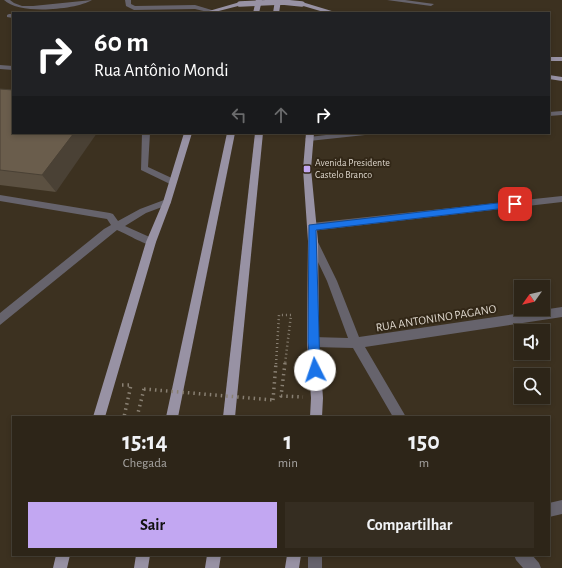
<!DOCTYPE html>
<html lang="pt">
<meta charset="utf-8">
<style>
:root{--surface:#2d2518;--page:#352d21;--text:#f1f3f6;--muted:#a7a5a2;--line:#484237;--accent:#c2a7f2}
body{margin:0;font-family:"Alegreya Sans",sans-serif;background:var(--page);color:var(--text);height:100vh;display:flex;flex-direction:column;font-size:15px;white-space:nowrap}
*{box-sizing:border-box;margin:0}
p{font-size:13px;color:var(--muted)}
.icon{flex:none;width:22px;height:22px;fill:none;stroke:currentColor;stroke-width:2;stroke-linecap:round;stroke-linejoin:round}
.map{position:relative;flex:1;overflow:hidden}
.side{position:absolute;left:12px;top:416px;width:538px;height:140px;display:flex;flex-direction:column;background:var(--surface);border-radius:0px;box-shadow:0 2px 6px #0003,0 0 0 1px var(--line)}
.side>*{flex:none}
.top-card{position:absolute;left:12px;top:12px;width:538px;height:122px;border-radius:0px;box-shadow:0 2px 6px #0003,0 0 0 1px var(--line);background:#202124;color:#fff;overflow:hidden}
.needle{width:26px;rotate:236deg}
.controls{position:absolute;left:514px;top:280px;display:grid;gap:8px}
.controls a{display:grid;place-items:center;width:36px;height:36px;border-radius:0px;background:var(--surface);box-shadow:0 2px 6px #0003,0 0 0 1px var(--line);font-size:20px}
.pin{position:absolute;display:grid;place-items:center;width:34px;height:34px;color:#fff;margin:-17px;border-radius:8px;box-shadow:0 2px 6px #0006}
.me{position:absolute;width:44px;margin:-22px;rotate:356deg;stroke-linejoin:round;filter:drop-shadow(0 0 3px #0008)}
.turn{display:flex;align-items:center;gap:14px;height:84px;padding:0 16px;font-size:18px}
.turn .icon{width:52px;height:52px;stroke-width:2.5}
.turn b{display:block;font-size:28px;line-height:34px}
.lanes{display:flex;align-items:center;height:38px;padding:0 16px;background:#0003;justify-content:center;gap:20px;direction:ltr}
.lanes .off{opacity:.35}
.eta{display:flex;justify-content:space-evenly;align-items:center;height:68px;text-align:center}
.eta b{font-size:24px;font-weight:700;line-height:28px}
.action{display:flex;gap:8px;margin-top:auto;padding:8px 16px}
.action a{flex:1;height:46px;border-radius:0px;background:var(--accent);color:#111;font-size:16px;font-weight:700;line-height:46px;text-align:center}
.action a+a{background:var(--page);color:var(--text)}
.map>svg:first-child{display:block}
</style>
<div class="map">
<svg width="562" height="568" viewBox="0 0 562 568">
<rect width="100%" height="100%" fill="#3c3120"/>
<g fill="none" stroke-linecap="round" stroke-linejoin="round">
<polyline stroke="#898073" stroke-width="2.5" stroke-dasharray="1 3" stroke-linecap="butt" points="276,364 279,315 291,315 285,364"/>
<g stroke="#898073" stroke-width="3.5" stroke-dasharray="1.5 4" stroke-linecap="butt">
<polyline points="285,363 281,396 303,397"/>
<polyline points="122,385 131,385 124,417"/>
<polyline points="273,400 276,363"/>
<polyline points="137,417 144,389"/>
</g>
<g fill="#66636c" fill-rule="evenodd">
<path d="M4 0H10L14 3 22 6H33L92 0C75 10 19 15 4 0Z"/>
<polygon points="125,0 131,0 131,4 135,6 195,5 215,11 212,13 195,9 134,10 126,6"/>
<polygon points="387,0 405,0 434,4 431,6"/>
<polygon points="9,14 13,14 13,18 7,17 7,15"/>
<polygon points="0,65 13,66 13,70 0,69"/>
<polygon points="562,111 562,115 549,116 549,112"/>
<polygon points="142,133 150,133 148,167 176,180 176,184 170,184 141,170"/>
<polygon points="343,133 369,133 365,135 309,141 305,139 309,137"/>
<path d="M0 195 110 213 113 214 118 221 140 209 164 200 167 199 171 202 170 204 146 213 125 226 154 239 156 242 154 245C148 247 125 233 117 230L0 325V313L104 229 111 225 107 219 0 201Z"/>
<polygon points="562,196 562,202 312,231 308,227 312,223"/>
<polygon points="313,237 316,238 337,281 359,337 562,307 562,317 365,347 406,417 393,417 353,348 313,347 309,346 307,342 309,338 313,337 348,338 327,281 308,241"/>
<polygon points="562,500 562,514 549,517 549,503"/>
<rect x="308" y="555" width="14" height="13"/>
<polygon points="514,555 532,555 539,563 541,568 523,568 516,560"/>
</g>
<g fill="#9892a4" fill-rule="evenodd">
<polygon points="256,0 262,0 259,13 253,13"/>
<polygon points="275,0 281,0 279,13 273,13"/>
<polygon points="240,2 242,5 211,13 202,13"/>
<polygon points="302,2 335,12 336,13 327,13 300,5"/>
<rect x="549" y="57" width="13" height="4"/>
<polygon points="549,75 562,77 562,81 549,79"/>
<polygon points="184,133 192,133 171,202 156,242 105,417 93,417 146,242 163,202"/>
<polygon points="227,133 235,133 178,417 166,417"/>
<polygon points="255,133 263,133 235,417 223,417"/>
<polygon points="306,133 314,133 311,169 318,241 319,342 323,398 322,417 310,417 311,398 307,342 308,241 303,169"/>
<polygon points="56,555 70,555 67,568 53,568"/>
<polygon points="136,555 150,555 148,568 134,568"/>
<polygon points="207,555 221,555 219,568 205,568"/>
<polygon points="287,555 301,555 299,568 285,568"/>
</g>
<polyline stroke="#898073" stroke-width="3.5" stroke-dasharray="1.5 4" stroke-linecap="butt" points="144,389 273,400"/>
<polyline stroke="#9892a4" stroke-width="5.5" points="240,4 282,2 302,4"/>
</g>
<polygon fill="#5b5041" points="0,89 56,192 0,185"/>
<polygon fill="#4a4135" points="74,133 97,133 56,192 42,175"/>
<polygon fill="#6a5d4c" stroke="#4a4135" points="0,89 13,90 13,133 74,133 42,175 0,170"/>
<polygon fill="#1a73e8" stroke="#114b97" points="515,201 519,204 515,207 316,230 320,370 319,374 315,375 311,374 308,342 309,225"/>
<rect fill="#c2a7f2" stroke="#322717" stroke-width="1.5" x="303" y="165" width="8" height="8" rx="2"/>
<g text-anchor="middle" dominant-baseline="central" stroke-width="4" stroke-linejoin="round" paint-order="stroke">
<g font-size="10" fill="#ded7cd" stroke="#322717" text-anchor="start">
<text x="315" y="163">Avenida Presidente<tspan x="315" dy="12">Castelo Branco</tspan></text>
</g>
<g font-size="12" fill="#ded7cd" stroke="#322717">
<text transform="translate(436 318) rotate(-9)">RUA ANTONINO PAGANO</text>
</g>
</g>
</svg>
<div class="controls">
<a><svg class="needle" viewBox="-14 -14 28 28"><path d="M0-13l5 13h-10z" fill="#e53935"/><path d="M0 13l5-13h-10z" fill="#a7a5a2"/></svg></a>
<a><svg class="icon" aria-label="sound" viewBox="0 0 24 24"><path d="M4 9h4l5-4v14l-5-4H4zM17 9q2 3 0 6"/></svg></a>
<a><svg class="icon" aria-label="search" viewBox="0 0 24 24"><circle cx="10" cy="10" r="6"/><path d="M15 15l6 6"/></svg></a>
</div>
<div class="pin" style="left:515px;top:204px;background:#d93025"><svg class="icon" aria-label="arrive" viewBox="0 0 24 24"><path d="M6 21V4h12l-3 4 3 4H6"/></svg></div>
<svg class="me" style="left:315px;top:370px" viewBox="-20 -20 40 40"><circle r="19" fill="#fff"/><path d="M0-13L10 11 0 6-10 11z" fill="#1a73e8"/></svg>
<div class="top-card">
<div class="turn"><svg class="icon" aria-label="right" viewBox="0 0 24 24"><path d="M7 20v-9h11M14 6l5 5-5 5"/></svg><div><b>60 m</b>Rua Antônio Mondi</div></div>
<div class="lanes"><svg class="icon off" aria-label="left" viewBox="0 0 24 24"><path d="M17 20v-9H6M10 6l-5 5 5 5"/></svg><svg class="icon off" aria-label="ahead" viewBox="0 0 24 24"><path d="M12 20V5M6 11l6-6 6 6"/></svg><svg class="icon" aria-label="right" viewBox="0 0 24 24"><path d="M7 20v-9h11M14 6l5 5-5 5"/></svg></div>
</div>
<section class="side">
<div class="eta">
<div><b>15:14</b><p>Chegada</p></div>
<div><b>1</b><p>min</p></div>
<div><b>150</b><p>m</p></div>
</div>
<div class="action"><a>Sair</a><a>Compartilhar</a></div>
</section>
</div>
